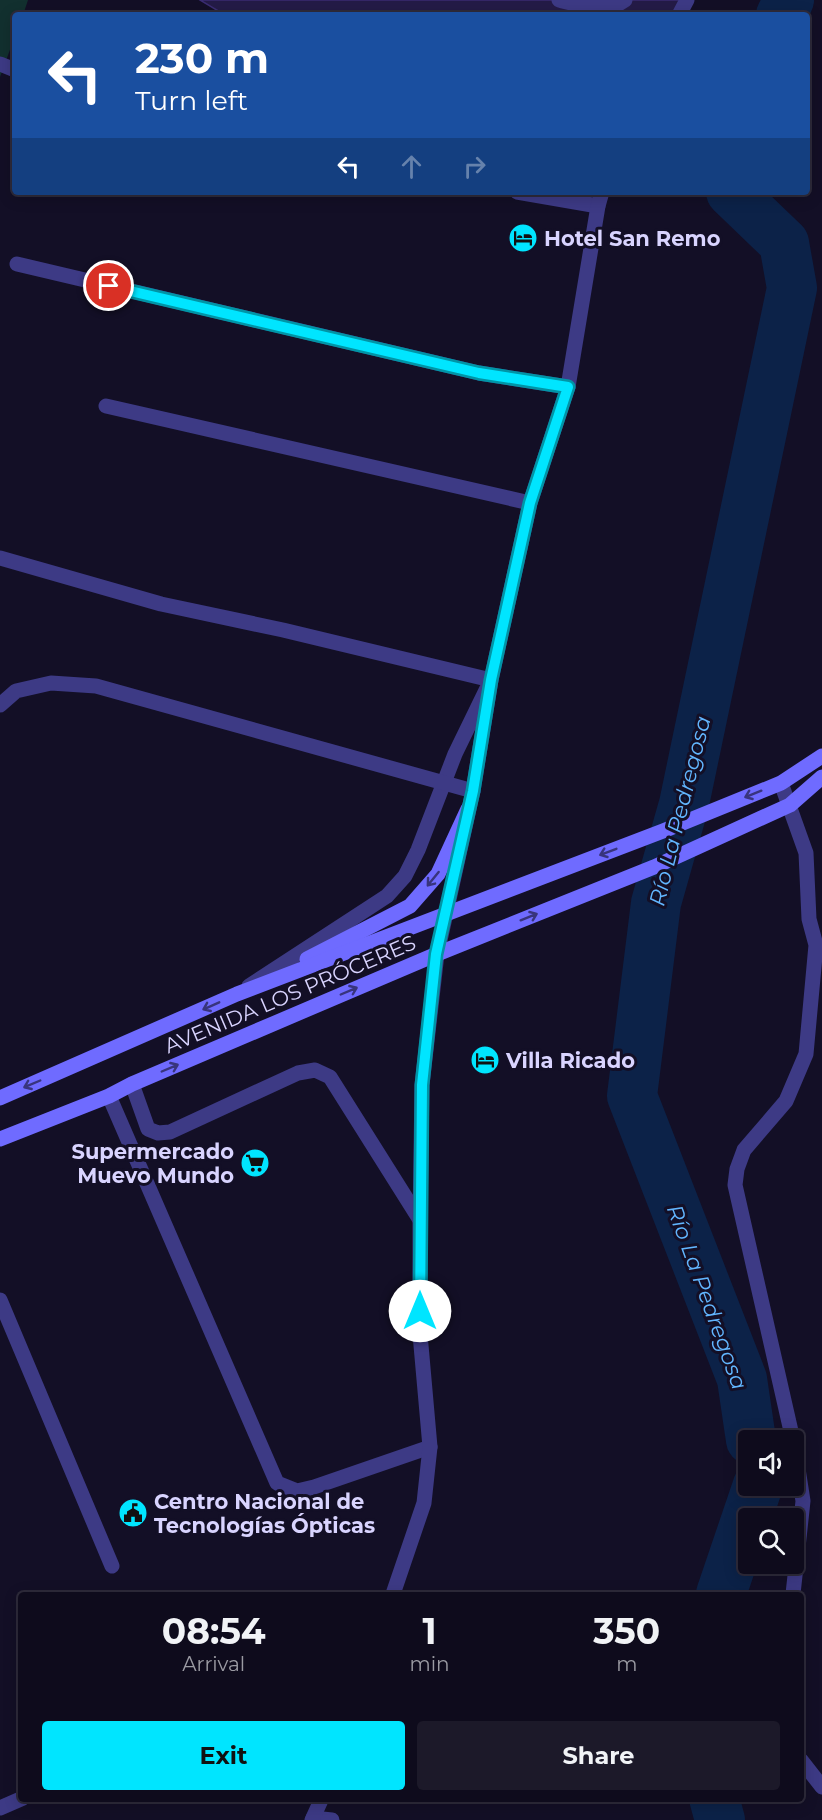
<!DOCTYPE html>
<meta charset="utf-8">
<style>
:root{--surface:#0e0b1c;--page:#1c1929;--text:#f1f3f6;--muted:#9b9ba3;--line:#2e2b3b;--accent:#00e5ff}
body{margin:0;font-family:Montserrat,sans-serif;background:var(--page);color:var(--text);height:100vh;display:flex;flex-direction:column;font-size:22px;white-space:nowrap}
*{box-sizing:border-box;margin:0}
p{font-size:20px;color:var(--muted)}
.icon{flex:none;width:33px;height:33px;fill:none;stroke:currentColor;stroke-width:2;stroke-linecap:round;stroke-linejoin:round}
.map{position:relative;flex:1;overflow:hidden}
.side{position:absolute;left:18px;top:1592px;width:786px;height:210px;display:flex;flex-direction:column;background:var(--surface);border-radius:6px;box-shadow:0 3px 15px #0003,0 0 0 2px var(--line)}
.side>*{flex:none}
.banner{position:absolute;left:12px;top:12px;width:798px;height:183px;border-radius:6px;box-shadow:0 3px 15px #0003,0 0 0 2px var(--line);background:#1a4fa0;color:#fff;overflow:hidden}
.tools{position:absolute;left:738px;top:1430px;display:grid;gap:12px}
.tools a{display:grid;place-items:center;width:66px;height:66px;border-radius:6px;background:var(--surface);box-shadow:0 3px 15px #0003,0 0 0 2px var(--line);font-size:30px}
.pin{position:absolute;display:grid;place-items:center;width:51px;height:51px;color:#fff;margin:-26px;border:3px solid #fff;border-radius:50%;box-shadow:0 2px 6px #0007}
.me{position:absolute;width:66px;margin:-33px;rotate:0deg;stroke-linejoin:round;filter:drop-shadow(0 0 4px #0008)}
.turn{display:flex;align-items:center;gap:21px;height:126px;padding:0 24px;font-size:27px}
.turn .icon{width:78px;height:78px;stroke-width:2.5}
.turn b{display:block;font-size:42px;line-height:51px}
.lanes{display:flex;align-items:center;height:57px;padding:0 24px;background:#0003;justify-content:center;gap:30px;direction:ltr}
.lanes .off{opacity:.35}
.eta{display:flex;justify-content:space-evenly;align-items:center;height:102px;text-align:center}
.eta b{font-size:36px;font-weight:700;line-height:42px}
.primary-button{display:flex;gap:12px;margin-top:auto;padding:12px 24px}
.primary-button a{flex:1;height:69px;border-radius:6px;background:var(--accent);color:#111;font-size:24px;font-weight:700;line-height:69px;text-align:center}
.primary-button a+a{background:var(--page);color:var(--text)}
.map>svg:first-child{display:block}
</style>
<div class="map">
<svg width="822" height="1820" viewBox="0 0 822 1820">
<rect width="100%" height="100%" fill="#130f26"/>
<polygon fill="#12302f" points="0,0 28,0 23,15 15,15 15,36 0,77"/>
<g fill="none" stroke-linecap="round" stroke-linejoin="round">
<g stroke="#0c2248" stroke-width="50">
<polyline points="781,15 789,0"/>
<polyline points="731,192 784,243 792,288 684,804 656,903 632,1096 742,1379 751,1440"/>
<polyline points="721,1594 758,1485"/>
<polyline points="714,1798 720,1820"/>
</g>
</g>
<polygon fill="#241b47" stroke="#3b2d73" stroke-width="1.5" points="200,0 686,0 680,15 225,15"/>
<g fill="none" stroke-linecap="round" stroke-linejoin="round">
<g stroke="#3d3a85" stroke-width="15">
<path d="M559 0C579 5 608 13 625 0"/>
<polyline points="132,1084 148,1129 158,1133 170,1132 298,1073 315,1070 330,1077 420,1220"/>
<polyline points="109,1096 277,1483 297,1491 314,1487 430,1447"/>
<polyline points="0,1300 112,1566"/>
</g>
<g stroke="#3d3a85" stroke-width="15">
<polyline points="0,64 15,70"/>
<polyline points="517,192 598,206"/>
<polyline points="17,264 479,373 568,387"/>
<polyline points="106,406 530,503"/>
<polyline points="0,558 161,604 283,630 491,680 455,754 418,850 405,876 387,896 249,986"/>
<polyline points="0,705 16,691 51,683 96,686 473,791"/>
<polyline points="781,783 806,853 809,919 816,945 806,1054 786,1101 744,1150 737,1169 735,1185 793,1440"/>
<polyline points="793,1594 803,1501 794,1443"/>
<polyline points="801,1760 822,1787"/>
<polyline points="0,1808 23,1798"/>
<polyline points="313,1818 332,1820"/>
</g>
<g stroke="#3d3a85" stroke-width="15">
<polyline points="679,15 687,0"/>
<polyline points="393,1594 424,1503 430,1447 420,1334 420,1220 422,1085 437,954 473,791 491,680 530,503 568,387 598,206 602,192"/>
<polyline points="312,1820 322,1798"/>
</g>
<g stroke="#6f6bff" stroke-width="15">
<polyline points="307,959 410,906 438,874 468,809"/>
<polyline points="0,1098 237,994 663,831 781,783 822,756"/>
<polyline points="0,1139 109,1096 132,1084 437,954 654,867 790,805 822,777"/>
</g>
</g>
<defs><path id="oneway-shaft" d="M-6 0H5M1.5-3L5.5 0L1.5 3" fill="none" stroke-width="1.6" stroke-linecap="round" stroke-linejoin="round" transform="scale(1.5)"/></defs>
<g stroke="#38347d">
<use href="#oneway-shaft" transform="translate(753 794) rotate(158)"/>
<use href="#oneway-shaft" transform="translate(608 852) rotate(159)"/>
<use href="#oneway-shaft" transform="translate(433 879) rotate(129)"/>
<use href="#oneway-shaft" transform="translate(529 917) rotate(-22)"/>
<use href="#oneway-shaft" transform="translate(349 991) rotate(-23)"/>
<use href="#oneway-shaft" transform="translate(211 1006) rotate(156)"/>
<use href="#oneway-shaft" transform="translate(170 1068) rotate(-23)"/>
<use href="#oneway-shaft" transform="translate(32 1084) rotate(157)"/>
</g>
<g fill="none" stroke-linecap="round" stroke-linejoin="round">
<g stroke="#0095a6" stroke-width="15">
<polyline id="route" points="109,286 479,373 568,387 530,503 491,680 473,791 436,954 422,1085 420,1311"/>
</g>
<use href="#route" stroke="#00e5ff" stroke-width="10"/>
</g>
<defs>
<g id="hotel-disc" transform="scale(1.5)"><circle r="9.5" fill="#00e5ff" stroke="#130f26"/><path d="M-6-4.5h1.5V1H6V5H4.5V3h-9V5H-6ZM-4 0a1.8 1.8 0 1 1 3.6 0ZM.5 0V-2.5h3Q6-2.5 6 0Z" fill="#111"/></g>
<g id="supermarket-disc" transform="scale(1.5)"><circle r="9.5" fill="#00e5ff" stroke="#130f26"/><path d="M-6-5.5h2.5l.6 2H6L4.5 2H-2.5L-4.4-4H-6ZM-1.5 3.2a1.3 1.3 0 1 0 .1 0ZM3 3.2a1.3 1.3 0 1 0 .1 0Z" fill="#111"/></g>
<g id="civic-disc" transform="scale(1.5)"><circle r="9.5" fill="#00e5ff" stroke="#130f26"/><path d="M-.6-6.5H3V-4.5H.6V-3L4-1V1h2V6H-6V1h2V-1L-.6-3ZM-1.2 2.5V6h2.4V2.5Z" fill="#111"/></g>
</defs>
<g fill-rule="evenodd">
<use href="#hotel-disc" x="523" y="238"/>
<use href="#hotel-disc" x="485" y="1060"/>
<use href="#supermarket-disc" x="255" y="1163"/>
<use href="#civic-disc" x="133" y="1513"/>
</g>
<g text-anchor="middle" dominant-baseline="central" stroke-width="6" stroke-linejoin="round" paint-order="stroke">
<g font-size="21" font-weight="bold" fill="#d9d4ff" stroke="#130f26" text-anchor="start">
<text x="544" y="238">Hotel San Remo</text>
<text x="506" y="1060">Villa Ricado</text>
<text x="234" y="1151" text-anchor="end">Supermercado<tspan x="234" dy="24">Muevo Mundo</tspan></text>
<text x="154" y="1501">Centro Nacional de<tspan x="154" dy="24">Tecnologías Ópticas</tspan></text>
</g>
<g font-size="21" fill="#d9d4ff" stroke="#130f26">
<text transform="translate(290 994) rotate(-23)">AVENIDA LOS PRÓCERES</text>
</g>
<g font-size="22" font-style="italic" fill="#62b6ff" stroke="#130f26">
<text transform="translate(680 811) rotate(-76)">Río La Pedregosa</text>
<text transform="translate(707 1297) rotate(70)">Río La Pedregosa</text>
</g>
</g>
</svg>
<div class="tools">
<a><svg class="icon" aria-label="sound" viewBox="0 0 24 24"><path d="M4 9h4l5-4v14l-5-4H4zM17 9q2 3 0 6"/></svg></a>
<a><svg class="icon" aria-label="search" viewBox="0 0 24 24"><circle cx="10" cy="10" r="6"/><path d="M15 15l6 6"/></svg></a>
</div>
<div class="pin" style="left:109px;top:286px;background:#d93025"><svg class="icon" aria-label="arrive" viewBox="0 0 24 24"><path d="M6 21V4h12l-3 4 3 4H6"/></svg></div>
<svg class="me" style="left:420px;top:1311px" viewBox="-20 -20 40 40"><circle r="19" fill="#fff"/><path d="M0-13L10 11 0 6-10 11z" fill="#00e5ff"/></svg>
<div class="banner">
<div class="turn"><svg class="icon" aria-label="left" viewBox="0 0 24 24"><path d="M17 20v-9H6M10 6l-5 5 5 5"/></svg><div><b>230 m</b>Turn left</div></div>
<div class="lanes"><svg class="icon" aria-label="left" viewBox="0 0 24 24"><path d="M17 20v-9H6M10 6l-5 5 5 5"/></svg><svg class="icon off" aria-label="ahead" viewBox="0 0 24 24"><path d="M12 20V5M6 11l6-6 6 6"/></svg><svg class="icon off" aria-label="right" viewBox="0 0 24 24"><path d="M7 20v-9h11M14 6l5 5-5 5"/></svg></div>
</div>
<section class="side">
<div class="eta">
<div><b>08:54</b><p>Arrival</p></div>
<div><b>1</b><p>min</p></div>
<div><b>350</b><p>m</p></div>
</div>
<div class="primary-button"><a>Exit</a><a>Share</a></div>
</section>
</div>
